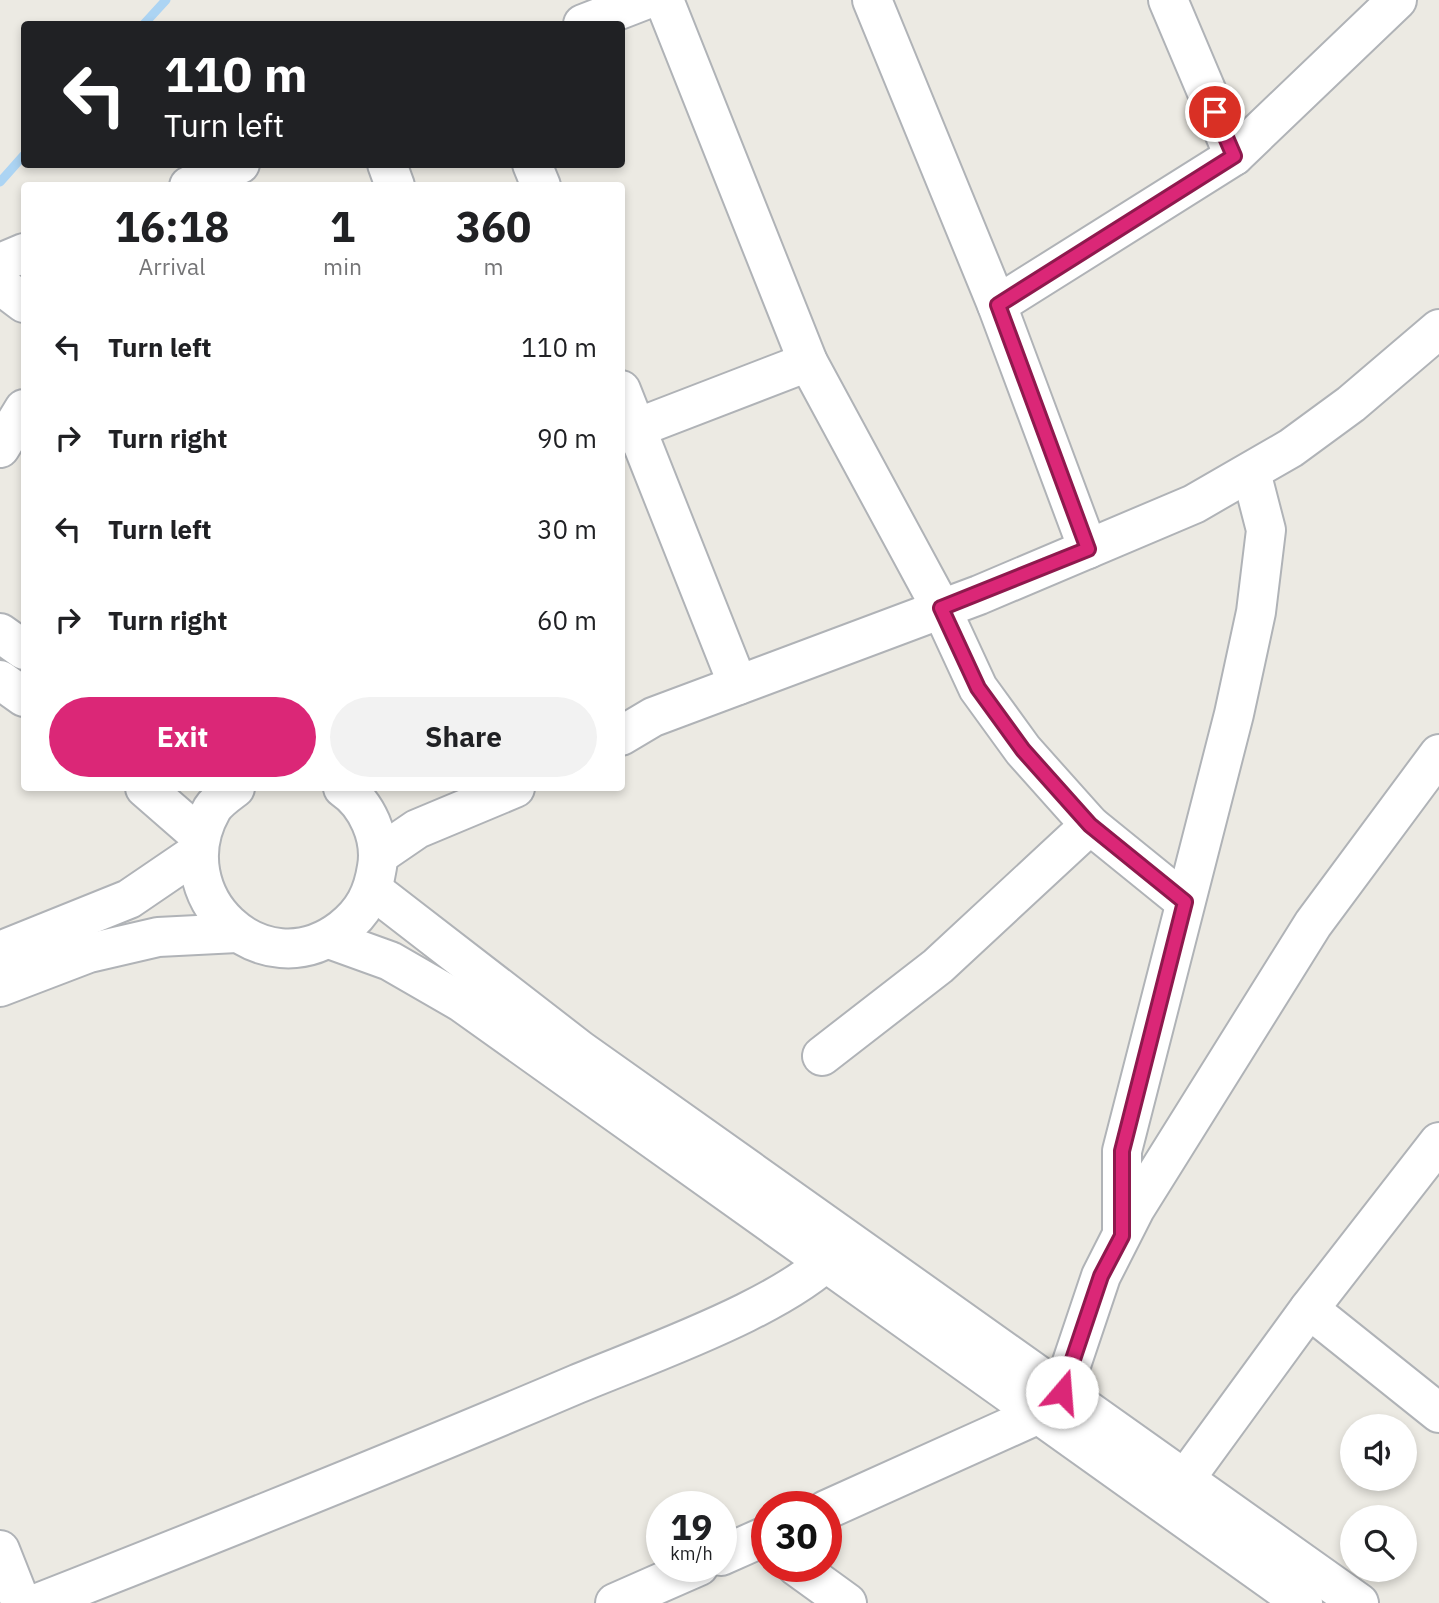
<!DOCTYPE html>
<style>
:root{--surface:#fff;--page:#f2f2f2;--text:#202124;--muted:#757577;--accent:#db2777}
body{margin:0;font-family:"IBM Plex Sans",sans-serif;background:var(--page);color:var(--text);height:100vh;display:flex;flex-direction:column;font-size:26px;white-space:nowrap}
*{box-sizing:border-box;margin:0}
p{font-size:23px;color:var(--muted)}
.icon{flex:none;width:38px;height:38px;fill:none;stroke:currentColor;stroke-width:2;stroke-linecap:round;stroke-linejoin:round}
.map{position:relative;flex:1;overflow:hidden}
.side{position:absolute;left:21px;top:182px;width:604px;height:609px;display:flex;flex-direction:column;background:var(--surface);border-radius:7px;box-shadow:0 4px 10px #0003}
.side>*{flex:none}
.hud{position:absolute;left:21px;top:21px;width:604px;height:147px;border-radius:7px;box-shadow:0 4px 10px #0003;background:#202124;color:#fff;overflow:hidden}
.buttons{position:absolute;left:1340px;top:1414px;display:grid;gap:14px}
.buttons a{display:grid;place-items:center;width:77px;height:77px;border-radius:50%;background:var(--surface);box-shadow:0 4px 10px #0003;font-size:35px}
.speed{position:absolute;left:646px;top:1491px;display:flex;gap:14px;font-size:35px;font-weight:700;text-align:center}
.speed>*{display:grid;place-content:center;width:91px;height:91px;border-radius:50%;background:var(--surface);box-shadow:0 4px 10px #0003;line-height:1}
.speed small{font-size:18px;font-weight:400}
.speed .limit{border:10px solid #d22;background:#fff;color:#111}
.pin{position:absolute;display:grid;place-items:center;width:60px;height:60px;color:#fff;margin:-30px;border:4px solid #fff;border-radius:50%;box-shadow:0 2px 7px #0007}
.me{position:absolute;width:77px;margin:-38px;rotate:18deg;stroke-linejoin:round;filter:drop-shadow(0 0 5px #0008)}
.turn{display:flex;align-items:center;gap:24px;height:147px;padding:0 28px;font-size:32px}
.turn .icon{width:91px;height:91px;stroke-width:2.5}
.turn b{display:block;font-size:49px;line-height:60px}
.eta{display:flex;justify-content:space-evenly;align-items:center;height:119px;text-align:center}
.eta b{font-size:42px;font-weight:700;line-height:49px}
.cta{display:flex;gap:14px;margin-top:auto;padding:14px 28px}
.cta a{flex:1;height:80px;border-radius:42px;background:var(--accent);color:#fff;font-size:28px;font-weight:700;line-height:80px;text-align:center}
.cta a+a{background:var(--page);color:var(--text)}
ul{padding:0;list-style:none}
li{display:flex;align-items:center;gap:21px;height:91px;padding:0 28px}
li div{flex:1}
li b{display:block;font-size:26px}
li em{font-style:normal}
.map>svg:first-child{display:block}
</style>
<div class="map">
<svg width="1439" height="1603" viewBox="0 0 1439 1603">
<rect width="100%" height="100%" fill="#eceae3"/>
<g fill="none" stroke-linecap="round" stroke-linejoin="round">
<g stroke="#acd4f3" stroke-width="9">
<polyline points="144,24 166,0"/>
<polyline points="0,182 24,155"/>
</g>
<g stroke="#b0b3b7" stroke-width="42">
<g id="minor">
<polyline points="664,0 808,362 941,608 978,688 1023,750 1090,825 1185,902"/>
<polyline points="872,0 997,305 1088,549"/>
<polyline points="1168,0 1234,156"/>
<polyline points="583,24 645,0"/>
<polyline points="387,164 395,186"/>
<polyline points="532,164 541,186"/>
<polyline points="189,186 240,164"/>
<polyline points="0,263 24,253"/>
<polyline points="0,285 24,303"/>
<polyline points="997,305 1234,156 1397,0"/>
<polyline points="621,390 738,685"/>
<polyline points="621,434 808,362"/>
<polyline points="0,448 24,409"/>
<polyline points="0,633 24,650"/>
<polyline points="0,680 24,697"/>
<polyline points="621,736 653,717 979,595 1194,504 1291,448 1351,404 1439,329"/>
<polyline points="145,788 200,836"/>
<path d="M235 788C227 794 217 801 212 809 163 895 262 990 342 929 364 912 373 893 377 867 382 838 367 804 343 788"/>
<polyline points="379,855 417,829 515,788"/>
<polyline points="373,890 580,1050 1359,1603"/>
<polyline points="329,939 390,961 461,1002 1303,1603"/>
<polyline points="0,951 129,899 198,852"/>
<polyline points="0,987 89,953 158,937 237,933"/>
<polyline points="822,1056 938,966 1090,825"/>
<polyline points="1122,1230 1122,1151 1234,714 1256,612 1266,530 1251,472"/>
<polyline points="1309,1309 1439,1413"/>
<polyline points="1185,1479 1309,1309 1439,1142"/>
<polyline points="826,1510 1039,1414 1062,1392 1101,1276 1135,1209 1313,924 1439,754"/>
<polyline points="0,1550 21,1603"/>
<polyline points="721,1556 766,1536"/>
<polyline points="796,1566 847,1603"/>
<path d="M38 1603C219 1532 399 1460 577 1384 646 1355 800 1302 842 1245"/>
<polyline points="615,1603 699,1566"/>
</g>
</g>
<use href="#minor" stroke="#fff" stroke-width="38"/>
</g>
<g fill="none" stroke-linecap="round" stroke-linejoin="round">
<g stroke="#8e194d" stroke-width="18">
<polyline id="route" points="1062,1392 1101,1276 1122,1236 1122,1151 1185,902 1090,825 1023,750 978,688 941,608 1088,549 998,305 1234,156 1215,112"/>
</g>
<use href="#route" stroke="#db2777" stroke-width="12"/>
</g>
</svg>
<div class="buttons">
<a><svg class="icon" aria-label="sound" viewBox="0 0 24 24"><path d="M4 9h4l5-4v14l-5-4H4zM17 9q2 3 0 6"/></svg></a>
<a><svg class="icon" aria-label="search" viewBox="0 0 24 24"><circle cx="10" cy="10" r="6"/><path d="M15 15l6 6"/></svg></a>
</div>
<div class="speed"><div>19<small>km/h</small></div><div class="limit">30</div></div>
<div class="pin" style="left:1215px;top:112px;background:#d93025"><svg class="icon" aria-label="arrive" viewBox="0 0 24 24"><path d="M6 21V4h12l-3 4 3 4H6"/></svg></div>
<svg class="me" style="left:1062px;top:1392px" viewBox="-20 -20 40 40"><circle r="19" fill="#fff"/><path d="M0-13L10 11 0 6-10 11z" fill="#db2777"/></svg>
<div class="hud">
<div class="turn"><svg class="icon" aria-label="left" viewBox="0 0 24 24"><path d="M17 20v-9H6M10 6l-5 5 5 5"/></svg><div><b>110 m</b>Turn left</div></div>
</div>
<section class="side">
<div class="eta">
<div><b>16:18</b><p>Arrival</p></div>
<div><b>1</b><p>min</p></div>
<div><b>360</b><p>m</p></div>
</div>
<ul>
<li><svg class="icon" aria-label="left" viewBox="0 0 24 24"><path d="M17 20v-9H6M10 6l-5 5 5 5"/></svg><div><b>Turn left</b></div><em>110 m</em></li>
<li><svg class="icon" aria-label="right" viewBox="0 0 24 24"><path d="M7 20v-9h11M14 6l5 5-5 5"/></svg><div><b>Turn right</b></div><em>90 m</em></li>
<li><svg class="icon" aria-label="left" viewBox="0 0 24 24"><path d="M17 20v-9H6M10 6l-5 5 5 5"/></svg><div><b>Turn left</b></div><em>30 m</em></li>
<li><svg class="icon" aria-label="right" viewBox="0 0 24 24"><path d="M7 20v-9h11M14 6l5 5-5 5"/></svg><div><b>Turn right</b></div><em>60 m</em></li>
</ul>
<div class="cta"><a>Exit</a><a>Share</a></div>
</section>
</div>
